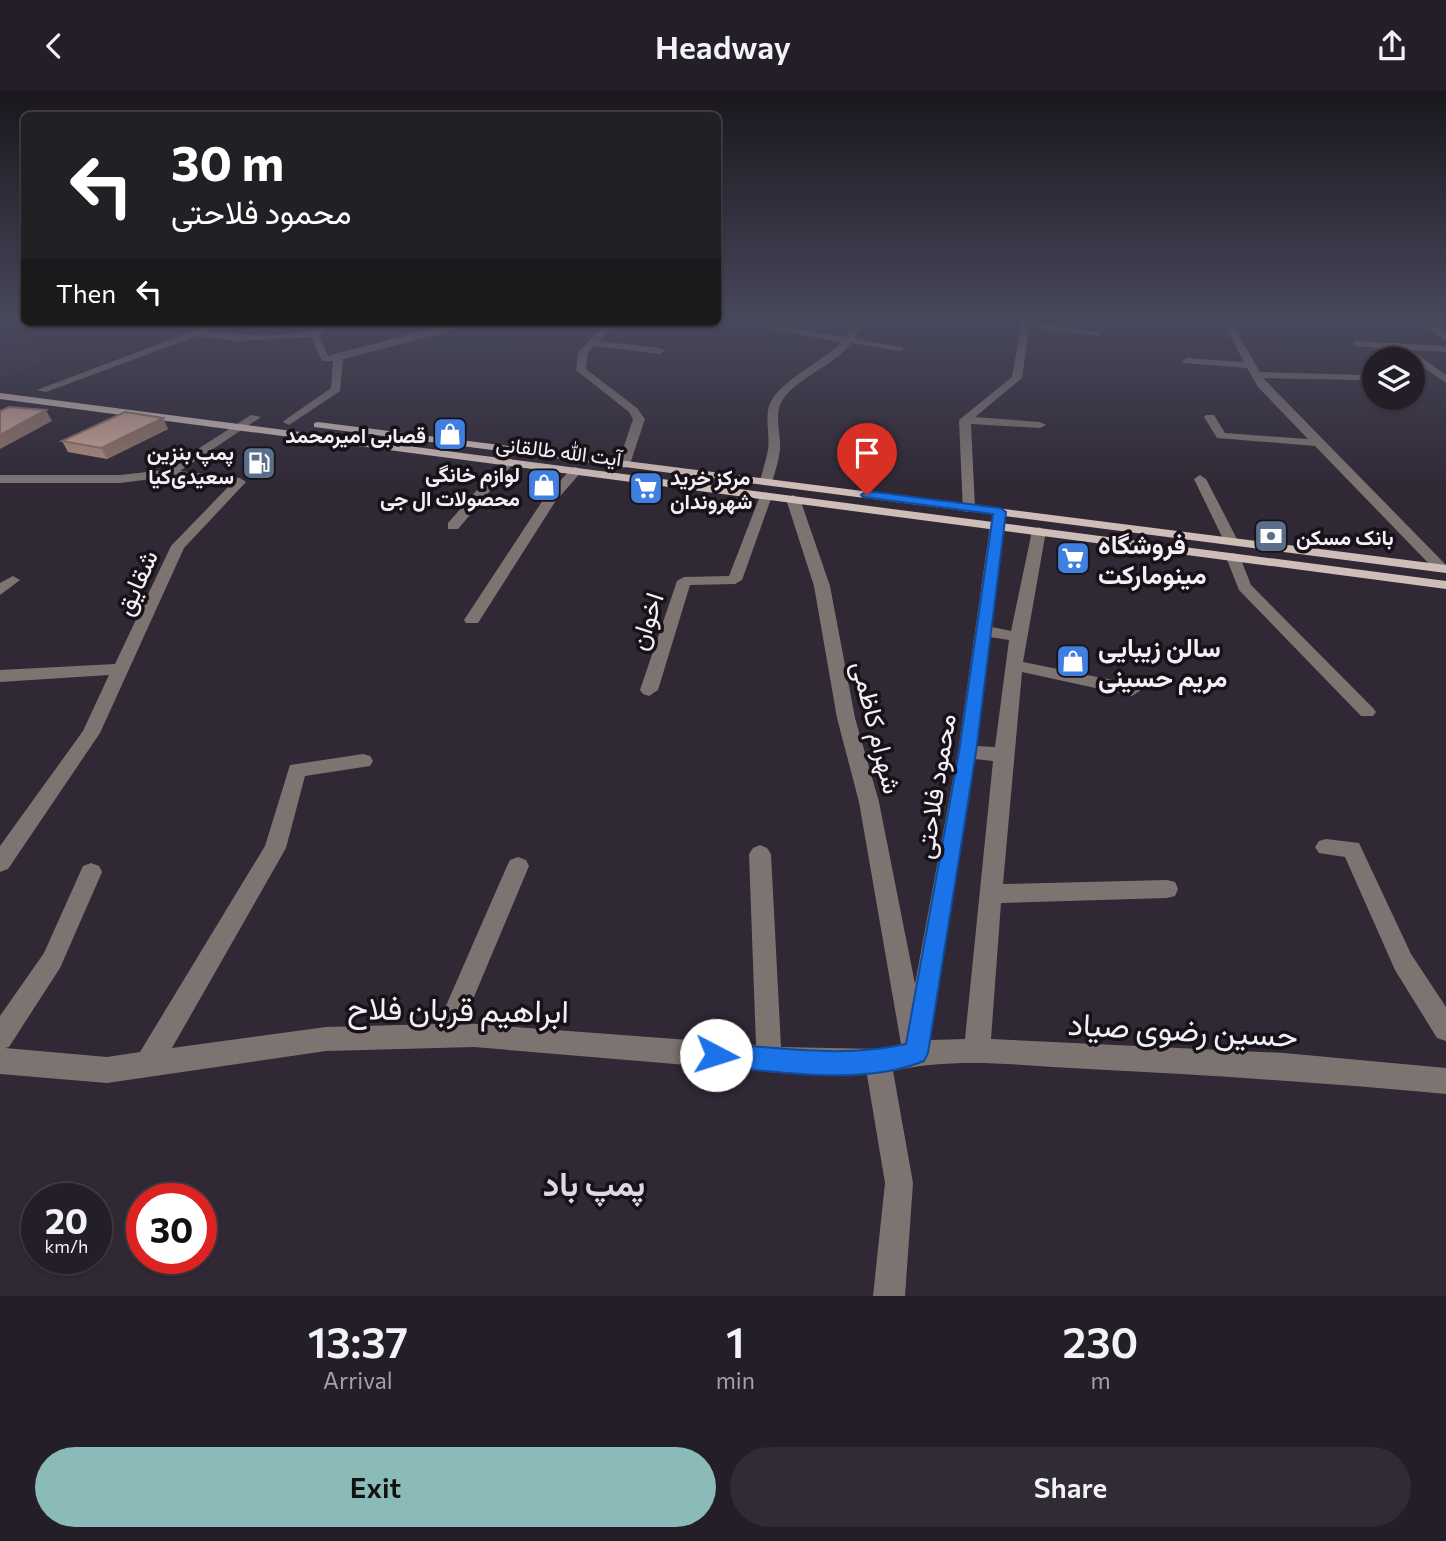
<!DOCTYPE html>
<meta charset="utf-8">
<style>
:root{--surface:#241e28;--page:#302b34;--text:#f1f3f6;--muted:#a3a2a8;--line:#413c45;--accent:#8bbbb9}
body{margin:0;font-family:Commissioner,Vazirmatn,sans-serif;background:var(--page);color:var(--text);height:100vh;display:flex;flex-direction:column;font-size:26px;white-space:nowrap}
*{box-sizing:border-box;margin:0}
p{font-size:23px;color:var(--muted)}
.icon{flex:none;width:38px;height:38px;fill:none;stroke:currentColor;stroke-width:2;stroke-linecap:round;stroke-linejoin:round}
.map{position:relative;height:1205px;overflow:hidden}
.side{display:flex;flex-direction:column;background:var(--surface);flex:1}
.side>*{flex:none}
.hud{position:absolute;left:21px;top:21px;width:700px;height:214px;border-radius:10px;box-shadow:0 2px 5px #0004,0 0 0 2px var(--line);background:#202124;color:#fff;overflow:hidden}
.fabs{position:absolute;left:1362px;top:256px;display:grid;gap:14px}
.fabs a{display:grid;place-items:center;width:63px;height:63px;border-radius:50%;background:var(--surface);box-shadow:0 2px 5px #0004,0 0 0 2px var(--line);font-size:35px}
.speed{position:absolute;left:21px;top:1092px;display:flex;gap:14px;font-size:35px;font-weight:700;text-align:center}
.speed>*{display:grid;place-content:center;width:91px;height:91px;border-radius:50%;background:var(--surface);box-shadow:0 2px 5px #0004,0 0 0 2px var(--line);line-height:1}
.speed small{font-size:18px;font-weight:400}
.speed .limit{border:10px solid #d22;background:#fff;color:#111}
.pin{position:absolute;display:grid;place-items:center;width:60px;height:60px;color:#fff;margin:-72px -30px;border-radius:50% 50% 50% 0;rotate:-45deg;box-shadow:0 0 7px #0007}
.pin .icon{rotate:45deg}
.me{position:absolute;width:77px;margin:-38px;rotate:95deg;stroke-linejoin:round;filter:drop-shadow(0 0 5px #0008)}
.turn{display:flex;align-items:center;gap:24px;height:147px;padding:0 35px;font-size:32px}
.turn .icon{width:91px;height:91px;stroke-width:2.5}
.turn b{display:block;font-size:49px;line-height:60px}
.then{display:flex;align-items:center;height:66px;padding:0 35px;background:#0003;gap:14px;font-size:26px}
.eta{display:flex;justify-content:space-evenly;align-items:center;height:119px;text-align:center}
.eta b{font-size:42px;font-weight:600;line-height:49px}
.action{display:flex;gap:14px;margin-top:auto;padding:14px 35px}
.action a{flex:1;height:80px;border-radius:42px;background:var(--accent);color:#111;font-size:28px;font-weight:600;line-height:80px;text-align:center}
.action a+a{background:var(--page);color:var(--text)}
header{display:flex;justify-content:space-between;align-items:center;height:91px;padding:0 35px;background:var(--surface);font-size:32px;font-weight:600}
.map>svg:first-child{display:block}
</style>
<header><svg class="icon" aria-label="back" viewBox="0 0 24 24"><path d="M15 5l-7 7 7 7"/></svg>Headway<svg class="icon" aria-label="share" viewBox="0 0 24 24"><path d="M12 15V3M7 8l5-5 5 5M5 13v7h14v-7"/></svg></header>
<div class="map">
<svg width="1446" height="1205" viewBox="0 0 1446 1205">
<rect width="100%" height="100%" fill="#302835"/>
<polygon fill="#3b2f41" points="0,246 36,249 13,258 53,266 8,286 0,285"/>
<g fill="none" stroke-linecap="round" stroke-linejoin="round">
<g fill="#7d7472" fill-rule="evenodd">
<path d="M857 228H865L854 247 905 257 900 260 851 252C834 276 790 289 780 314 775 329 781 344 780 358 779 369 775 381 772 391L770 394H762L760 391C762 381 766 370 768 359 770 344 765 330 769 315 776 292 823 270 842 251L758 236 763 233 845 246Z"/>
<polygon points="1022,228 1102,242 1097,245 1029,236 1022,287 975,326 1040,331 1046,334 1040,337 971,333 975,417 968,421 963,420 959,329 1012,286"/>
<polygon points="1221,228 1229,228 1260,281 1363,284 1363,288 1359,289 1263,287 1446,474 1446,480 1436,480 1315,355 1217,347 1204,326 1206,324 1214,324 1225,342 1308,348 1258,296 1247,277 1184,272 1182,270 1187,267 1244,271"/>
<polygon points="1416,228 1425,228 1446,243 1446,250"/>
<polygon points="25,231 36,231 28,236 24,233"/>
<path d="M209 231H220L206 240C232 244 285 247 310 240 320 238 323 231 334 231L319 244 328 265 456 231H468L443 242 343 268 340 300 289 334 283 331 285 329 331 297 333 270H322L311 246 237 250 197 245 46 301 37 299 193 240Z"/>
<polygon points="608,231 617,231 599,250 660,257 665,260 660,263 594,255 588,262 586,278 637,317 645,328 630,373 624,377 618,373 633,328 629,321 576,279 578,261"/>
<polygon points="1356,250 1446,255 1446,261 1411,259 1446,284 1446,292 1397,258 1353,255 1353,251"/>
<polygon points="251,324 261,326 180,380 240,387 246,391 184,457 100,642 8,778 0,781 0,755 83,640 109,584 0,591 0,579 115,573 171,455 230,394 168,386 120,392 0,392 0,384 120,384 165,379"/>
<polygon points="508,367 512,368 512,374 458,438 448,438 448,432 504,368"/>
<polygon points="576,376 582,380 555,411 478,532 466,532 464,529 545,406 572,377"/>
<polygon points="1200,384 1206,388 1238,450 1236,453 1226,453 1224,450 1194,388"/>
<polygon points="766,401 772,405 742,489 735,493 690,494 658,599 649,605 643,603 640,599 677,490 684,486 729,485 760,405"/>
<path d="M793 404 800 408 830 495 855 627 879 711 915 893 958 661 990 435 997 431 1004 435 992 536 1011 540 1032 440 1039 436 1046 440 1023 571 1132 593 1141 599 1132 605 1022 581 1003 793 1167 789 1175 791 1178 798 1175 805 1167 807 1001 812 991 948 1284 962 1446 977V1003C1327 992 1209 984 1089 978 1025 975 956 965 893 980L913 1092 905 1205H873L885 1092 867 984 792 983 474 956 326 960 107 992 0 983V925L44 862 83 775 91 772 99 775 102 781 60 877 9 956 5 957 107 966 140 961 265 755 290 674 363 663 370 665 373 670 370 675 305 685 286 757 172 957 326 936 438 933 507 775 510 769 518 766 526 769 529 775 463 932 756 954 749 763 753 757 760 754 767 757 771 763 781 956 878 958 901 953 859 711 837 627 814 495 786 408ZM990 546 1009 549 995 656 977 655ZM975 668 993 670 965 948 930 949Z"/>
<polygon points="1233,462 1240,466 1251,494 1373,617 1376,621 1373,625 1361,625 1239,499 1226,466"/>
<polygon points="13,485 20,489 0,504 0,492"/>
<polygon points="1326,748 1359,752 1411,863 1446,916 1446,950 1437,947 1395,879 1345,766 1319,762 1315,756 1319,750"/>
</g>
<g fill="#cfbdb8" fill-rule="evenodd">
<polygon points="0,302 1446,490 1446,498 0,308"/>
<polygon points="318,331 1446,474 1446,482 314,336 314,332"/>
</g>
</g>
<polygon fill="#ae8d7f" points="163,327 168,338 107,368 68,361 62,350"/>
<g fill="#8d7368">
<polygon points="46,319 52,330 0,358 0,344"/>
<polygon points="163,327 168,338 107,368 101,357"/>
</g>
<g fill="#caa494" stroke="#8d7368" stroke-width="2">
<polygon points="9,316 46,319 0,344 0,320"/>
<polygon points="125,321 163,327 101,357 62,350"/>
</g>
<linearGradient id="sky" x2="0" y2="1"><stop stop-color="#1a161d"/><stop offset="0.58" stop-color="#48485c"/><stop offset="1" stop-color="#48485c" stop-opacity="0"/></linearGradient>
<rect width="1446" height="396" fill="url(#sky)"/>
<path fill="#1a73e8" stroke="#114b97" stroke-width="2" d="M867 400 1000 417 1006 421 976 661 928 962 924 970C863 995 780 981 716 975L707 972 704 964 707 955 716 952C778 957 845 967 906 953L959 661 993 423 863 406 861 404Z"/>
<defs>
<g id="shop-square" transform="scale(1.75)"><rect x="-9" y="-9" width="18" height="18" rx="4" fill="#3f7fe0" stroke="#161218"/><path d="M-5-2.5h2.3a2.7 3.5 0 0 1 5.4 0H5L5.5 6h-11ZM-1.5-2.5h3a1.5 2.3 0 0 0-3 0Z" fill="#fff"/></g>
<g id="fuel-square" transform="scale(1.75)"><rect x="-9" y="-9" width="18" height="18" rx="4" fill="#5c6f8a" stroke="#161218"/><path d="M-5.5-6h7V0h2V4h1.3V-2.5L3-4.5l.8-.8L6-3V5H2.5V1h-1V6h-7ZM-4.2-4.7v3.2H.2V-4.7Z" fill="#fff"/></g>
<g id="supermarket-square" transform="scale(1.75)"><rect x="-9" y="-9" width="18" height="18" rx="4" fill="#3f7fe0" stroke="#161218"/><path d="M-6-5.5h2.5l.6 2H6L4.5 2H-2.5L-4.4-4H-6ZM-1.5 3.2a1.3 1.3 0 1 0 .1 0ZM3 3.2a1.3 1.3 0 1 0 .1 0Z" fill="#fff"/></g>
<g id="bank-square" transform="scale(1.75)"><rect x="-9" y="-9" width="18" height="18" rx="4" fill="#5c6f8a" stroke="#161218"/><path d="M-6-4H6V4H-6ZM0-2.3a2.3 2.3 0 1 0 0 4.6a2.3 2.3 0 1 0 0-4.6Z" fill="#fff"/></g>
</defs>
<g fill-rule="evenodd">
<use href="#shop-square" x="450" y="343"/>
<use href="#fuel-square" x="259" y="372"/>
<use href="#shop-square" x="544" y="394"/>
<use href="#supermarket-square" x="646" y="397"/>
<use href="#bank-square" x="1271" y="445"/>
<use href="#supermarket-square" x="1073" y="467"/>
<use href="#shop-square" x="1073" y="570"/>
</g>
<g text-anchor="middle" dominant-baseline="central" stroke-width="7" stroke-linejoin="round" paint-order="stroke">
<g font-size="21" font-weight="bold" fill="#f4eff7" stroke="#161218" text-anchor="end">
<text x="426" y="343">قصابی امیرمحمد</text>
<text x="234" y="360">پمپ بنزین<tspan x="234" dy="24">سعیدی‌کیا</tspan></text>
<text x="520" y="382">لوازم خانگی<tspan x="520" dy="24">محصولات ال جی</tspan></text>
<text x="670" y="385" text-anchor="start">مرکز خرید<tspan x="670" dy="24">شهروندان</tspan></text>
<text x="1296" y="445" text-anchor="start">بانک مسکن</text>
</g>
<g font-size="21" fill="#f4eff7" stroke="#161218">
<text transform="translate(559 359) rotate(7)">آیت الله طالقانی</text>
</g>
<g font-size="26" font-weight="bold" fill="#f4eff7" stroke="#161218" text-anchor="start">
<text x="1098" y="452">فروشگاه<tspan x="1098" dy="30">مینومارکت</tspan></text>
<text x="1098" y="555">سالن زیبایی<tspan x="1098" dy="30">مریم حسینی</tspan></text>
</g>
<g font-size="26" fill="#f4eff7" stroke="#161218">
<text transform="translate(135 491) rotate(-66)">شقایق</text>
<text transform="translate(645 530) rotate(-72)">اخوان</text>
<text transform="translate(878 636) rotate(76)">شهرام کاظمی</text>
<text transform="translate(934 695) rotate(-81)">محمود فلاحتی</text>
</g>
<g font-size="32" fill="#f4eff7" stroke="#161218">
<text transform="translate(458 917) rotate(1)">ابراهیم قربان فلاح</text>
<text transform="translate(1183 937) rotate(3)">حسین رضوی صیاد</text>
</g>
<g font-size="33" font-weight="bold" fill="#e1d6e7" stroke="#161218">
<text x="594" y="1091">پمپ باد</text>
</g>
</g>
</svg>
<div class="fabs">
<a><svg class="icon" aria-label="layers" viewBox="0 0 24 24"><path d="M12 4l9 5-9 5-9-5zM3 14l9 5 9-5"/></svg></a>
</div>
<div class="speed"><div>20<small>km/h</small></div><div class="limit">30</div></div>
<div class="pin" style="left:867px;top:404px;background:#d93025"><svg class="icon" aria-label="arrive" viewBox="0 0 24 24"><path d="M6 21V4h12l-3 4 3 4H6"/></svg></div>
<svg class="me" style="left:716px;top:964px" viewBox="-20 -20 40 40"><circle r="19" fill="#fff"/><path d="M0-13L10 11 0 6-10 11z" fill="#1a73e8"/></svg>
<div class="hud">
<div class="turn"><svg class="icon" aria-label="left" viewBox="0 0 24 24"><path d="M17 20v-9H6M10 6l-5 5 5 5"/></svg><div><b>30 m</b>محمود فلاحتی</div></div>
<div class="then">Then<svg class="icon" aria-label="left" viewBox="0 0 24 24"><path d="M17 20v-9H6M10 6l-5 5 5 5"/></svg></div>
</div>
</div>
<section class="side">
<div class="eta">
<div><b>13:37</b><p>Arrival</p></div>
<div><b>1</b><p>min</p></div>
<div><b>230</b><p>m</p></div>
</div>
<div class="action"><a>Exit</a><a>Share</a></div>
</section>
